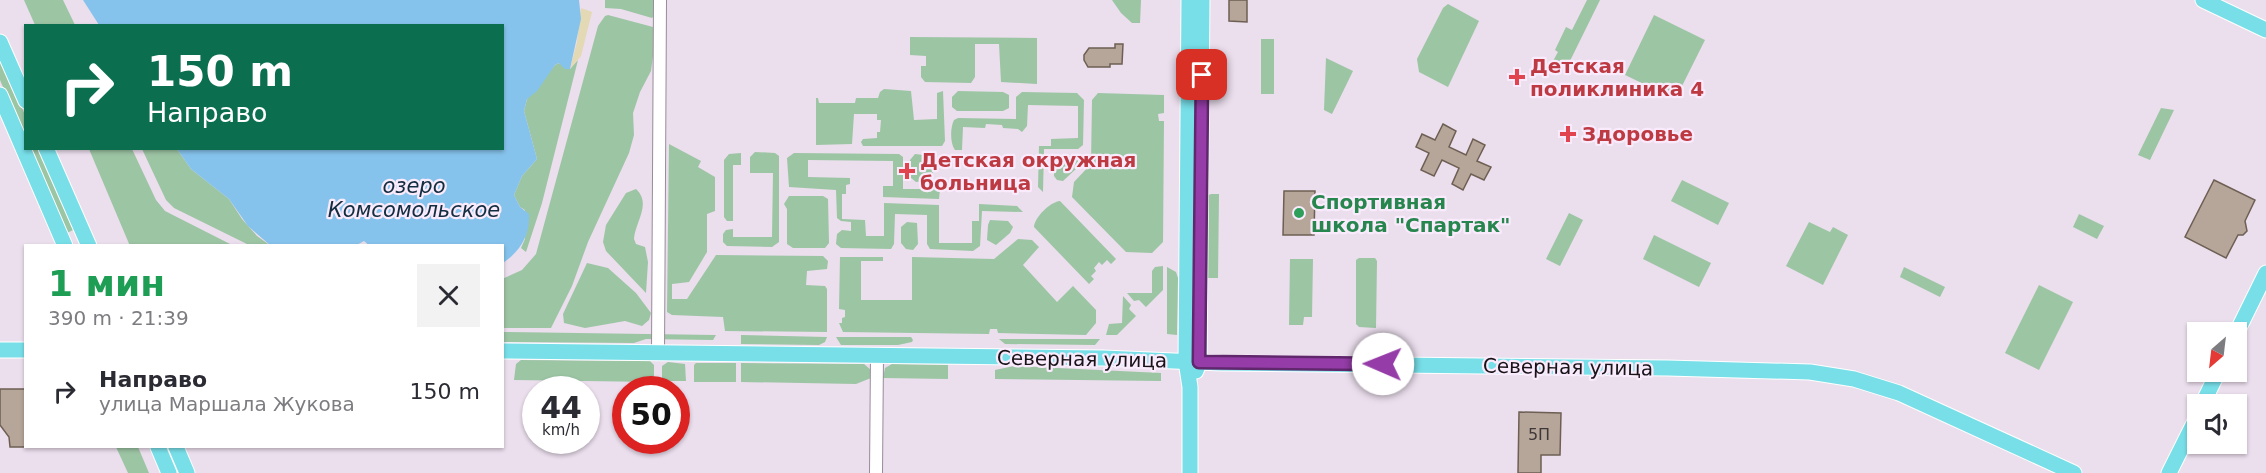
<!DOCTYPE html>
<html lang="ru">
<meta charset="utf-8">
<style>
:root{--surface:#fff;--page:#f2f2f3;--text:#2b2b33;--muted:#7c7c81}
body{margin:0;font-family:"DejaVu Sans",sans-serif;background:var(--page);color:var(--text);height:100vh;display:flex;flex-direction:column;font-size:22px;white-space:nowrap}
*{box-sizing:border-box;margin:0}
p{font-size:20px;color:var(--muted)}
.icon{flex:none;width:33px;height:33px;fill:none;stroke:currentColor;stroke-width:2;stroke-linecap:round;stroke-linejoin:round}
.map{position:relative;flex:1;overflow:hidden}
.side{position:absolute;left:24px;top:244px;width:480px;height:204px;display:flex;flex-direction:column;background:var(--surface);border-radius:0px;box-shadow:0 2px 4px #0004}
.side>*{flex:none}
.banner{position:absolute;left:24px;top:24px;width:480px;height:126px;border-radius:0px;box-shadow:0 2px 4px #0004;background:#0b6e4f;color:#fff;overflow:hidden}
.needle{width:39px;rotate:208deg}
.fabs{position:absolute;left:2187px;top:322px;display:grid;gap:12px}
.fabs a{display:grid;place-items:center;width:60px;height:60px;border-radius:0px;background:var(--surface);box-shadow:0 2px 4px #0004;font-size:30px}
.speed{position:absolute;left:522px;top:376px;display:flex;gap:12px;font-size:30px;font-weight:700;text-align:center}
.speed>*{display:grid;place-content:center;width:78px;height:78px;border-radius:50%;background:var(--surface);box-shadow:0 2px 4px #0004;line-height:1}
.speed small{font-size:15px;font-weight:400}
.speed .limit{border:9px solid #d22;background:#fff;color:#111}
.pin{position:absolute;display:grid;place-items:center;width:51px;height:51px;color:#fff;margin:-26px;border-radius:12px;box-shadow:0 3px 9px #0006}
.me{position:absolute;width:66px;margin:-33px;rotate:271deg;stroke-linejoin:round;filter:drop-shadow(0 0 4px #0008)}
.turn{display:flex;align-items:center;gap:21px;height:126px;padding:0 24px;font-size:27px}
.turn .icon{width:78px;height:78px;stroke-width:2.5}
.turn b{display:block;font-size:42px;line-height:51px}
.round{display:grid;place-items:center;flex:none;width:63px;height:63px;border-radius:0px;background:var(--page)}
.head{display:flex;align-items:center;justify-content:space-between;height:102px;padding:0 24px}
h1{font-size:36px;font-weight:700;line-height:45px;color:#1e9e55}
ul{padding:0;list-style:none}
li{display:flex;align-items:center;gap:18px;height:90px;padding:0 24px}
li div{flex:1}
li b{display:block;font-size:22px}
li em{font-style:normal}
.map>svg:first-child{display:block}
</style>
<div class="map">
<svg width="2266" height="473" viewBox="0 0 2266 473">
<rect width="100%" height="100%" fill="#ebdeed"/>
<g fill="#9cc5a4">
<polygon points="24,0 63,0 75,25 35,25"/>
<polygon points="605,0 666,0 652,18 621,9 605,8"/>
<polygon points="1112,0 1141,0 1140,23 1132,23 1121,13"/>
<polygon points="1587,0 1600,0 1567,67 1553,61 1558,52 1555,50 1566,27 1572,30"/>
<polygon points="1448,4 1479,21 1448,87 1419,72 1417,59 1443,8"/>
<polygon points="608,15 653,27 655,41 651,71 640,92 633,113 634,135 629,153 588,242 572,286 551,328 503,328 502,279 522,270 536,254 598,26 605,16"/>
<polygon points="1654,15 1705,40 1680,90 1677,89 1673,98 1625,75"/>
<polygon points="910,37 1037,38 1037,84 1001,82 999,44 975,44 975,77 971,83 925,82 921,77 921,66 926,66 926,56 910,55"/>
<rect x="1261" y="39" width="13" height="55"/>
<polygon points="0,56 25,115 25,139 0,80"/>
<polygon points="1326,58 1353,71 1332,114 1324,110"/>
<polygon points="578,60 542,203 526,252 521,248 525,239 525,210 520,207 514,195 522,176 537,159 524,111 527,99 555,65 559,63 570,69"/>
<polygon points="884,89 911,91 914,120 937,119 937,93 943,91 945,141 942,146 863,146 861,142 863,139 877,138 877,132 880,132 881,120 877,120 877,114 854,114 852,144 816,145 816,98 818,98 819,103 855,103 856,98 878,98 880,92"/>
<polygon points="958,91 1003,92 1009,95 1009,108 1003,111 957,111 952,107 952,97"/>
<path d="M1022 92 1077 93 1084 100 1083 145 1078 149H1044L1043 192 1038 187 1039 146H1051V139L1078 138V106L1028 105 1027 126 1022 132 1018 129 1003 128 1002 125 986 124 985 128 963 127 962 150H955C950 143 950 128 954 120L958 118 1016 119V97Z"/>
<polygon points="1098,93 1164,95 1164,113 1158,114 1159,121 1164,121 1163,242 1152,253 1126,252 1072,197 1074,182 1091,164 1092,100"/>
<polygon points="2161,108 2174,110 2150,160 2138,155"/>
<polygon points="669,144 701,161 698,167 715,177 715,211 707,214 707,252 689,282 672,284 672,299 687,299 716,255 823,256 828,261 827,269 807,271 806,285 825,286 827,289 827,332 725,331 723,317 672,315 667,312"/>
<polygon points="30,149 40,149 75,229 67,233"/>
<polygon points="89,149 132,149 156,200 165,211 234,246 130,246"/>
<polygon points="142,149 177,149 191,169 229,199 242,219 257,236 271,246 251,246 174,208 166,200"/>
<polygon points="755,152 775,153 779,156 779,242 772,247 727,246 723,242 723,234 726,230 733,229 733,237 772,237 773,173 750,173 750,157"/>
<polygon points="741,153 741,165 733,165 733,221 727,221 724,217 724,160 729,154"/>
<polygon points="794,153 899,154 903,157 903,189 940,189 939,199 883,197 883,186 893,186 893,161 808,160 808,177 850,178 850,184 846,185 846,194 842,194 842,219 865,220 866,236 884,236 884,203 939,205 939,243 972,243 972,221 979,221 979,204 1017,206 1023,212 982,211 980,246 973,251 930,249 927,244 927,215 895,214 894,244 891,249 841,248 836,244 837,234 842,230 851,231 851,222 841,221 837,218 836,190 789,187 787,158"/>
<polygon points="915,154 932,156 933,177 931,180 916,182 910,177 910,160"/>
<polygon points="1057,156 1073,156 1079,162 1078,167 1063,181 1057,180 1054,176 1054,159"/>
<polygon points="1682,180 1729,203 1718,225 1671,201"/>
<path d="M636 189C652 204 635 222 634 239L636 244 645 247 648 262 646 293 606 251 603 242 606 225 626 193Z"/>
<polygon points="1211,194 1219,194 1218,278 1207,278 1204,261 1207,196"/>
<polygon points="789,196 823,196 828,199 829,243 825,248 793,248 787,244 787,209 784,204"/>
<path d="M1060 201 1116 259 1111 264 1107 260 1102 265 1099 262 1094 268 1096 271 1091 276 1094 279 1089 284 1034 227C1035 217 1050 202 1060 201Z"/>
<polygon points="1569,213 1583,220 1560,266 1546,259"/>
<polygon points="2079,214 2104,226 2097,239 2073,227"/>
<polygon points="990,220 1008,221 1013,227 1010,233 996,245 987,240 988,225"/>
<polygon points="907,222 917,223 918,244 913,250 906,249 901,243 901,227"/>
<polygon points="1809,222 1830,232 1833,227 1848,235 1823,285 1786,266"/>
<polygon points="1654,235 1711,263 1699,287 1643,259"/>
<polygon points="1018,239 1032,240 1039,247 1023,265 1057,302 1073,286 1096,310 1096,323 1086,335 998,333 997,329 990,329 989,334 843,332 839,323 842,323 842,318 845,317 845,310 839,309 840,257 883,257 883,261 861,261 861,300 912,300 912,257 994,259"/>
<polygon points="1359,258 1375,258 1377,261 1376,328 1359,327 1356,324 1356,260"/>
<polygon points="1290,259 1313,259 1312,317 1304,317 1303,325 1289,325"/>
<polygon points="587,263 608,268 636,293 651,313 649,320 642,326 625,321 585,328 564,323 563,314"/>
<polygon points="1163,266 1163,290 1146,307 1139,300 1134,301 1127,293 1152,293 1152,271 1155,267"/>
<polygon points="1167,267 1176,272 1178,278 1177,335 1167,334"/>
<polygon points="1904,267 1945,287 1940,297 1900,277"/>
<polygon points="2039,285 2073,302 2039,370 2005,353"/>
<polygon points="1123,296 1131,305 1129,309 1136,316 1117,335 1106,335 1109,324 1122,323"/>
<polygon points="503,332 716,335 713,340 646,339 634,343 503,342"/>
<polygon points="741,335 827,337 825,342 819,345 741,344"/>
<polygon points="836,337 911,337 913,340 912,342 898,345 841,345"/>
<polygon points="999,339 1100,339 1095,345 1005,344"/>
<polygon points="521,360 650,361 654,365 654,382 514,380 516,364"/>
<polygon points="668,362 685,364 686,381 662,381 662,366"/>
<polygon points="696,363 736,363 736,382 694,382 694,365"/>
<polygon points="741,363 864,364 871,370 871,378 856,384 741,382"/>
<polygon points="892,364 948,365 948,379 883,378 885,368"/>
<polygon points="1014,366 1161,373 1161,381 995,379 995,370"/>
<polygon points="116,447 138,447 149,473 128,473"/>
</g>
<polygon fill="#e3d9b4" points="581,8 592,12 581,56 570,69 577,42"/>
<path fill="#86c3ec" d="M83 0H579L581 19 570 69H565L559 63 555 65 537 91 527 99 524 111 537 159 522 176 514 195 520 207 529 214C530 236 520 251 503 263L502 246H370L364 241 355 246H271L248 226 229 199 191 169 177 149 502 148V26L99 25Z"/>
<g fill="#b6a699" stroke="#6d5f53" stroke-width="1.5">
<polygon points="1229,0 1247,0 1247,22 1229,21"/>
<polygon points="1115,44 1123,44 1122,64 1110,64 1110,67 1088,67 1084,60 1084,55 1089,48 1115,48"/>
<polygon points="1443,124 1456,131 1449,147 1466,155 1473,139 1485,145 1477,161 1491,167 1484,180 1471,174 1463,190 1452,184 1459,168 1442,160 1434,176 1421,170 1429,153 1416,147 1422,134 1435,140"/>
<polygon points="2214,180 2255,200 2245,221 2247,231 2243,235 2238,235 2226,258 2185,237"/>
<polygon points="1284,191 1315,191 1314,235 1283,235"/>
<polygon points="0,389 26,389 26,447 10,447 9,437 0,425"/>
<polygon points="1519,412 1561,413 1560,455 1541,455 1541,473 1518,473"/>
</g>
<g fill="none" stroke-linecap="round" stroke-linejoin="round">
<g stroke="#988b9a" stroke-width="14">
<g id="minor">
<polyline points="658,353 660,0"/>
<polyline points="876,473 877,355"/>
</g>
</g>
<g stroke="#fff" stroke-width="17">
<g id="major">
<polyline points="1189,0 1186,361 1190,387 1190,473"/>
<polyline points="2203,0 2266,30"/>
<polyline points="0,42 26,101"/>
<polyline points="0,95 65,246"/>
<polyline points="46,148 89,246"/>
<polyline points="2236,334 2266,273"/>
<polyline points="0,350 26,350"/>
<polyline points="502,351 1103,358 1221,363 1668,368 1810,372 1854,379 1899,393 2074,473"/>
<polyline points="1196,371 1199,362 1202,0"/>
<polyline points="2202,405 2218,372"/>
<polyline points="158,447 169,473"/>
<polyline points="176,447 187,473"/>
<polyline points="2169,473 2198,415"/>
</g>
</g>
<use href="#minor" stroke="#fff" stroke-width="12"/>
<use href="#major" stroke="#78dfe9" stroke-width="15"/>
</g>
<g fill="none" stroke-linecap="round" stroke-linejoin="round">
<g stroke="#61276d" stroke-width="15">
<polyline id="route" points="1202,75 1199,362 1383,364"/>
</g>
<use href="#route" stroke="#953ca8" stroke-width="10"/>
</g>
<g fill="#e0444e" stroke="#f9ebfb" stroke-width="2">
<path d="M1514 68h6v6h6v6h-6v6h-6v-6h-6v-6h6z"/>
<path d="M1565 125h6v6h6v6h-6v6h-6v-6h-6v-6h6z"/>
<path d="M904 162h6v6h6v6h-6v6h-6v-6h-6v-6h6z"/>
</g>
<circle fill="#2e9e5b" stroke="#f9ebfb" stroke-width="2" cx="1299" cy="213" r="6"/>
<g text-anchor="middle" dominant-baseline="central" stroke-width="4.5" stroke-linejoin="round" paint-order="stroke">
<g font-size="16" fill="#3f3838">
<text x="1539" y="434">5П</text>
</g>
<g font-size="20" font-weight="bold" fill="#be3a42" stroke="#f9ebfb" text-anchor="start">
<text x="1530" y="66">Детская<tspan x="1530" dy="23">поликлиника 4</tspan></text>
<text x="1582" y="134">Здоровье</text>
<text x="920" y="160">Детская окружная<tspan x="920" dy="23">больница</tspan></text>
</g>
<g font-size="20" font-weight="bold" fill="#27864d" stroke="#f9ebfb" text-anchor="start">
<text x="1311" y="202">Спортивная<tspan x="1311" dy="23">школа "Спартак"</tspan></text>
</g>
<g font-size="20" fill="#171318" stroke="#f9ebfb">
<text transform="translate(1082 359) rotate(1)">Северная улица</text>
<text transform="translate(1568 367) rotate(1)">Северная улица</text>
</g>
<g font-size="21" font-style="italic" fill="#122d3f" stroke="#f9ebfb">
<text x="414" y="186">озеро<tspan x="414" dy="24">Комсомольское</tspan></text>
</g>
</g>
</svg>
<div class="fabs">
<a><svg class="needle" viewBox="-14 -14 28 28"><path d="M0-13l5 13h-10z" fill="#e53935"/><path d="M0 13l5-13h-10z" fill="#7c7c81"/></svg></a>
<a><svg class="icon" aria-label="sound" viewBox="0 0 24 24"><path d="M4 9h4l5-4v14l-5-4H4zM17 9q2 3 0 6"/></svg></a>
</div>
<div class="speed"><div>44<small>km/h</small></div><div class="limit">50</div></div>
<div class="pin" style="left:1202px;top:75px;background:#d93025"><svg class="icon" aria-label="arrive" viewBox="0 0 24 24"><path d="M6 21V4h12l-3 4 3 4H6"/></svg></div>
<svg class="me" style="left:1383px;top:364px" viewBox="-20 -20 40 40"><circle r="19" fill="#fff"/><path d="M0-13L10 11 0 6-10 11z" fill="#953ca8"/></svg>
<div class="banner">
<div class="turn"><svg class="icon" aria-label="right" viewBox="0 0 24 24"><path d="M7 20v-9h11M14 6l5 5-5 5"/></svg><div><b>150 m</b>Направо</div></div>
</div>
<section class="side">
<div class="head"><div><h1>1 мин</h1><p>390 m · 21:39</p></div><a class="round"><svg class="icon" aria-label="close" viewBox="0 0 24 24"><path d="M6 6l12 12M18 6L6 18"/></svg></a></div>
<ul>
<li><svg class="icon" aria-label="right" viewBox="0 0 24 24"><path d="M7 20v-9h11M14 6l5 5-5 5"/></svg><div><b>Направо</b><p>улица Маршала Жукова</p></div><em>150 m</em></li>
</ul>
</section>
</div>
